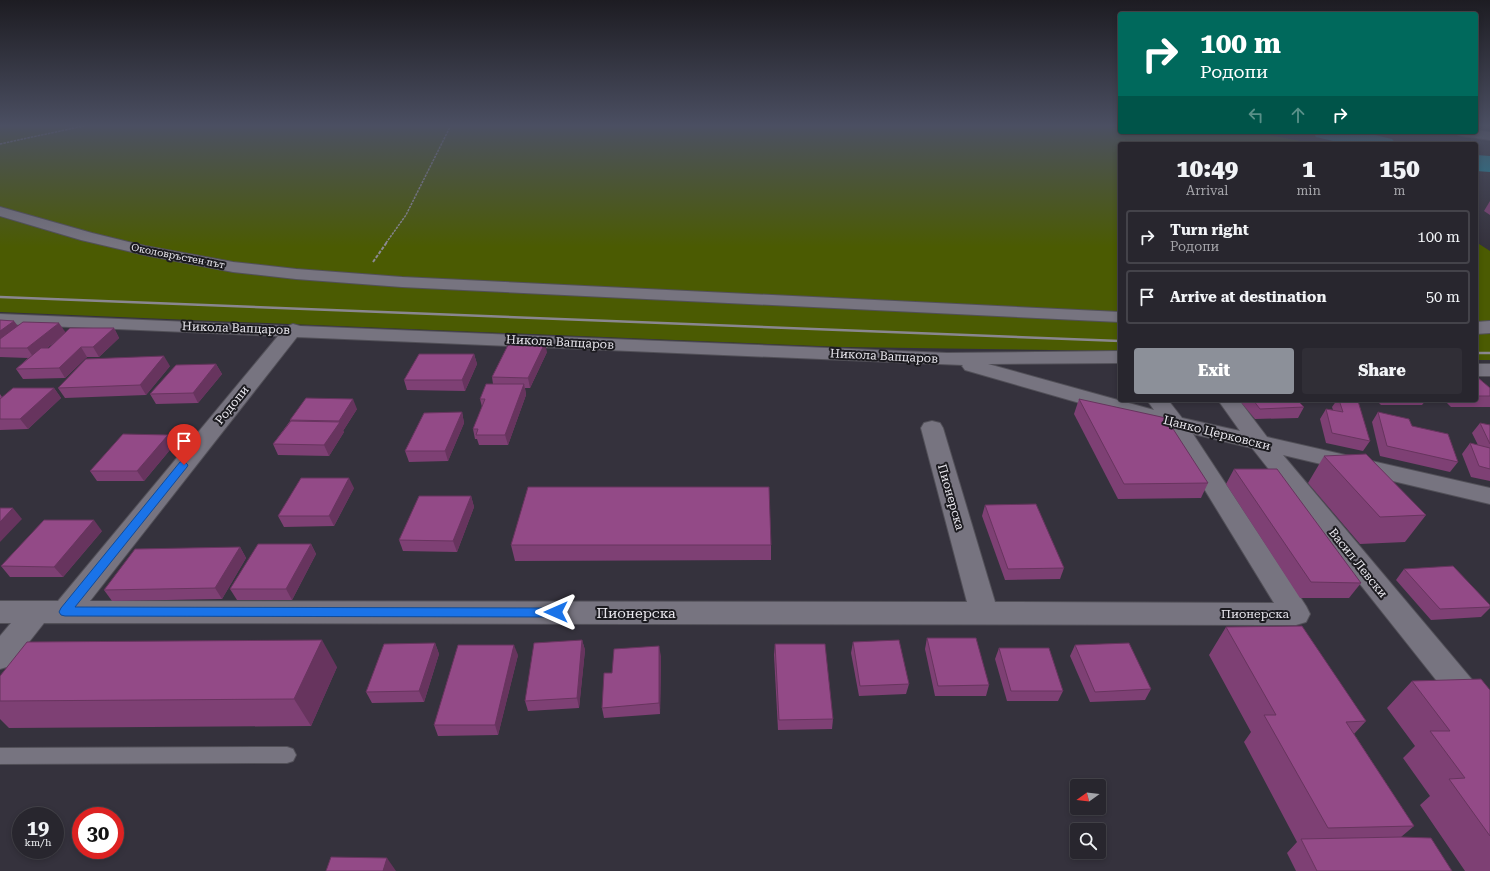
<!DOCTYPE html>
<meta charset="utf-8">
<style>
:root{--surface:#28262e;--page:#302e36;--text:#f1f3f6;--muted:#a5a5aa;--line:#44434a;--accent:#8c9099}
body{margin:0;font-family:"Roboto Serif",serif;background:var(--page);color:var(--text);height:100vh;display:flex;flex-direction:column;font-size:15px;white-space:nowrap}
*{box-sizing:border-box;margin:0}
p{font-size:13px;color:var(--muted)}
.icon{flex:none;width:22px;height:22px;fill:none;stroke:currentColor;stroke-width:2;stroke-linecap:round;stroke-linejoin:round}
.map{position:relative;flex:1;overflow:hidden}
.details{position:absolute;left:1118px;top:142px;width:360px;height:260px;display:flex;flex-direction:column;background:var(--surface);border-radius:4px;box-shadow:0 2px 6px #0003,0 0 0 1px var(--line)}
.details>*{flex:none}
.banner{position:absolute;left:1118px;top:12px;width:360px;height:122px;border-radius:4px;box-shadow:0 2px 6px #0003,0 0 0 1px var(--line);background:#00695c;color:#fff;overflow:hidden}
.needle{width:26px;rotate:255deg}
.tools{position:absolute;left:1070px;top:779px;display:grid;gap:8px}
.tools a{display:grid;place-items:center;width:36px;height:36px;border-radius:4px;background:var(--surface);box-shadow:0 2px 6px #0003,0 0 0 1px var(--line);font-size:20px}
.speed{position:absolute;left:12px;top:807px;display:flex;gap:8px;font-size:20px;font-weight:700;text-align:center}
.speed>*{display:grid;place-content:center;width:52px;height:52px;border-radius:50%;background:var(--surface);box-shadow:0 2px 6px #0003,0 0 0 1px var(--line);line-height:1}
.speed small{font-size:10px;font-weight:400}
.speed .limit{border:6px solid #d22;background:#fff;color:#111}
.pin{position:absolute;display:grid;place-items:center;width:34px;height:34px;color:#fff;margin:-41px -17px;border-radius:50% 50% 50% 0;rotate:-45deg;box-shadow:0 0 4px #0007}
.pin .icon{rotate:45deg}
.me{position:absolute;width:44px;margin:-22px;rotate:270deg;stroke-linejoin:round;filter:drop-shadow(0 0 3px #0008)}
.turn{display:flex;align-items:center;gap:14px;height:84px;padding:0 16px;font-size:18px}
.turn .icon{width:52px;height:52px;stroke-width:2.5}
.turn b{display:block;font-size:28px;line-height:34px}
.lanes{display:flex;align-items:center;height:38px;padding:0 16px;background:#0003;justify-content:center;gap:20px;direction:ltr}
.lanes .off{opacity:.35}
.eta{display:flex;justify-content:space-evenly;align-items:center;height:68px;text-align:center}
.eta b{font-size:24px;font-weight:800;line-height:28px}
.button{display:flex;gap:8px;margin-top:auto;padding:8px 16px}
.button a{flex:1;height:46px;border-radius:4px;background:var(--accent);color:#fff;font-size:16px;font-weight:800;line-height:46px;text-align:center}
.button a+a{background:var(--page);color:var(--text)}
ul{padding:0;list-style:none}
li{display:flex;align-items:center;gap:12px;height:54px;margin:0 8px 6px;padding:0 8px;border:2px solid var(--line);border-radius:4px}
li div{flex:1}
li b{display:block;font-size:15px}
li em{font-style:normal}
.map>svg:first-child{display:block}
</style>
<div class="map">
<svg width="1490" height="871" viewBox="0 0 1490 871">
<rect width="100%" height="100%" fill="#35323d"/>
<g fill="#4b5b02">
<polygon points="0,125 1120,125 1120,132 1253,132 1316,144 1120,144 1120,351 843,347 0,312"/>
<polygon points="1476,242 1490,251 1490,360 1476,360"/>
</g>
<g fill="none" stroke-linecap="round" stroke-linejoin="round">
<g fill="#178da4" fill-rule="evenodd">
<polygon points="1313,132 1362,132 1392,139 1396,144 1346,144 1316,137"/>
<polygon points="1476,155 1490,156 1490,172 1476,171"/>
</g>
<g stroke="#525058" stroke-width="2">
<polygon id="lane" points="287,747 293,749 296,755 293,761 287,763 0,764 0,748"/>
</g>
<g stroke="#525058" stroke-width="2">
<g id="street">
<polygon points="1476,130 1490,132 1490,140 1462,136 1458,135 1456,132 1476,132"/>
<path d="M0 314 288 326 293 324 300 326 947 353 1120 351V363L988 364 1154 410 1147 400H1168L1182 418 1240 431 1218 400H1239L1267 437 1490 488V504L1283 455 1490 701V738L1479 734 1252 448 1193 434 1306 606 1310 614 1306 622 1296 625 44 623 10 666 0 669V636L11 623H0V601H58L278 336 0 324ZM297 337 963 365 962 366 965 370 1167 428 1274 603 995 602 943 428 940 423 932 421 924 423 921 428 967 602 90 601Z"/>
<rect x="1476" y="364" width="14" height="12"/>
</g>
</g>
<g stroke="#525058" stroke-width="2">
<g id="secondary">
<polygon points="0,207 92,233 145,246 233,262 296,269 402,277 1120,312 1120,322 402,287 296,279 233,272 145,255 81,240 0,216"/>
<polygon points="1490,321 1490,333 1476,334 1476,322"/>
</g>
</g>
<g stroke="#8c8a93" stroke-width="1.5" stroke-dasharray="2.5 1" stroke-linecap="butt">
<polyline points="0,144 88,125"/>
<polyline points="386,243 406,215 451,125"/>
</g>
<polyline stroke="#8c8a93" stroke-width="2" stroke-dasharray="3.5 1.5" stroke-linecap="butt" points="373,262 387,242"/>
<use href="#lane" fill="#777480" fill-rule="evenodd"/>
<use href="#street" fill="#777480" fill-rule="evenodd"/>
<use href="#secondary" fill="#777480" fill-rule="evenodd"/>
<g stroke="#8a8790" stroke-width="2.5">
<polyline points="0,297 1120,341"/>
<polyline points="1476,353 1490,353"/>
</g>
</g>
<g fill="#7e4074" fill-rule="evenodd">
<polygon points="1490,201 1490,215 1484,211"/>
<path d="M0 320 18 326 65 333 114 328 119 338 99 357H87L65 378 23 379 16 369 28 358 0 357ZM59 339 49 348H47Z"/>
<polygon points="547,352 530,388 525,388 526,395 508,445 479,445 477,439 475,439 473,429 482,407 480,399 493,384 492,377"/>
<polygon points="474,354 477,364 465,391 407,390 404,380"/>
<polygon points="216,364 222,374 198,403 156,404 150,394"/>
<polygon points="170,366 146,395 65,398 58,388"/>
<polygon points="1476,376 1490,388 1490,407 1451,407 1444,400 1476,400"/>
<polygon points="54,388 61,398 28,429 0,430 0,394 2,397"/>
<polygon points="1079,399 1208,483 1201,498 1118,499 1074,414"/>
<polygon points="1240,400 1297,400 1304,407 1298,418 1255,419 1240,401"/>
<polygon points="1337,400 1353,400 1370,441 1363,451 1326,443 1320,419 1326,409 1333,410 1332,407"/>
<polygon points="1376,400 1426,400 1422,405 1381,405"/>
<polygon points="357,409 343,431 344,432 329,456 278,455 273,444 290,421 290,420"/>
<polygon points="462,412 464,423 448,461 409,462 405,451"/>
<polygon points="1378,412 1412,426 1458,462 1450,472 1380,456 1372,422"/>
<polygon points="1480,423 1490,425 1490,481 1471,477 1462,454 1470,443 1478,445 1472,433"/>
<polygon points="174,445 144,481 97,481 90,471"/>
<polygon points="1324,456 1426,515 1405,542 1360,544 1308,483"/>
<polygon points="1234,469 1361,583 1349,598 1300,598 1226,484"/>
<polygon points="354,488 334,526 284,527 278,516"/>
<polygon points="471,496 474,507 457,552 403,551 399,540"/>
<polygon points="985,505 1064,568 1060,579 1005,580 982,516"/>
<polygon points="102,531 63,577 10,577 1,566"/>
<polygon points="311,544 316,554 292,600 237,600 230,589"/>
<polygon points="511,545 771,545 771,560 515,561"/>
<polygon points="240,547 246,558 222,599 112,601 104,590"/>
<polygon points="1404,569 1490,605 1490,608 1481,617 1431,620 1396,580"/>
<polygon points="1226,627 1366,721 1354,734 1414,826 1401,837 1452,871 1296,871 1287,853 1297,842 1244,742 1251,732 1209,655"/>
<polygon points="927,638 989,685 986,696 935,696 925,649"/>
<polygon points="582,640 585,650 579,708 528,711 525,701"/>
<polygon points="853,642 909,684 906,694 859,696 851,653"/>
<polygon points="435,643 439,654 424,702 372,703 366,692"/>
<polygon points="775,644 833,719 832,729 778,730 774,655"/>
<polygon points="1075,645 1151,689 1145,700 1090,702 1070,656"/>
<polygon points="999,648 1063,691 1058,701 1007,701 995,659"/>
<polygon points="518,655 498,735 438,736 434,725"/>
<polygon points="661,656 660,714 604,718 602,708 612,673"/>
<polygon points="337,667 311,726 9,728 0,719 0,676"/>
<polygon points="1412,681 1490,690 1490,871 1465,871 1420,805 1430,796 1403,758 1415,746 1387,708"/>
</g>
<g fill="#67345e">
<polygon points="14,321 21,330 0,346 0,331"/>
<polygon points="59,323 66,333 34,358 27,348"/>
<polygon points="114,328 119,338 99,357 93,347"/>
<polygon points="545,343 547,352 530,388 528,378"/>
<polygon points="81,347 87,357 65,378 59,368"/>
<polygon points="474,354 477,364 465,391 462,380"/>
<polygon points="164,356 170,366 146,395 140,385"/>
<polygon points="216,364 222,374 198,403 193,393"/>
<polygon points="524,384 526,395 508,445 505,435"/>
<polygon points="54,388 61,398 28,429 20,419"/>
<polygon points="353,399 357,409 343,431 344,432 329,456 324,445 339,422 339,421"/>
<polygon points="462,412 464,423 448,461 445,451"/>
<polygon points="168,435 174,445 144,481 137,471"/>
<polygon points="349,478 354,488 334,526 329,516"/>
<polygon points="471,496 474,507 457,552 453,541"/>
<polygon points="13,508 22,519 0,542 0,522"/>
<polygon points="94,520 102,531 63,577 54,567"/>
<polygon points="311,544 316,554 292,600 286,589"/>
<polygon points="240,547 246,558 222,599 215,588"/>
<polygon points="322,640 337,667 311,726 294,699"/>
<polygon points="582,640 585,650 579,708 577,698"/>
<polygon points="435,643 439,654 424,702 419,691"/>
<polygon points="514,645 518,655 498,735 495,725"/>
<polygon points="659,646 661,656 660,714 659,703"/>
<polygon points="387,858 396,871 383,871"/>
</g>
<g fill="#934a87" stroke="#67345e">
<polygon points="0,320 14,321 0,331"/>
<polygon points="23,322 59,323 27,348 0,348 0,339"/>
<polygon points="70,328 114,328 93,347 81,347 59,368 16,369 41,348 49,348"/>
<polygon points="510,341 545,343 528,378 492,377"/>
<polygon points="419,354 474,354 462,380 404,380"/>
<polygon points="164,356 140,385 58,388 86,359"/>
<polygon points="216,364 193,393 150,394 176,365"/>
<polygon points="1476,376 1490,388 1490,396 1476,396"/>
<polygon points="486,384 524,384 505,435 476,435 478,429 473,429 485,399 480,399"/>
<polygon points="13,388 54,388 20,419 0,419 0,399"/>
<polygon points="306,398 353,399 339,421 290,420"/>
<polygon points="1079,399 1166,418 1208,483 1124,484"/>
<polygon points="1253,400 1297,400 1304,407 1260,409"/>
<polygon points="1339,400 1353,400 1358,401 1370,441 1332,433 1326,409 1343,412"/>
<polygon points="462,412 445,451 405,451 424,413"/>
<polygon points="1378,412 1409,419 1412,426 1448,434 1458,462 1387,446"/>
<polygon points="291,421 340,422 324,445 273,444"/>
<polygon points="1480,423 1490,425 1490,444"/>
<polygon points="123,434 168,435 137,471 90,471"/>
<polygon points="1470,443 1490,448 1490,469 1479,466"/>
<polygon points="1366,454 1426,515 1380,517 1324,456"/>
<polygon points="1234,469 1277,469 1361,583 1311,582"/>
<polygon points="301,478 349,478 329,516 278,516"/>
<polygon points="528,487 769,487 771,545 511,545"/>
<polygon points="419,496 471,496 453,541 399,540"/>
<polygon points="1036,504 1064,568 1008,569 985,505"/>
<polygon points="0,508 13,508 0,522"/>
<polygon points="44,520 94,520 54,567 1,566"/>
<polygon points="258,544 311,544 286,589 230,589"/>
<polygon points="240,547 215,588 104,590 135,549"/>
<polygon points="1453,566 1490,605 1490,607 1440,609 1404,569"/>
<polygon points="1302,626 1366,721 1346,722 1414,826 1328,828 1264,715 1276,715 1226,627"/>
<polygon points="927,638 976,638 989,685 938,686"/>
<polygon points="322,640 294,699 0,701 0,676 27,642"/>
<polygon points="582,640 577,698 525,701 534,643"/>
<polygon points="899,640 909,684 860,686 853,642"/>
<polygon points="435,643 419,691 366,692 384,644"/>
<polygon points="1129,643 1151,689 1095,692 1075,645"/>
<polygon points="775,644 825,644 833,719 779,720"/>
<polygon points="458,645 514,645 495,725 434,725"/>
<polygon points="659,646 659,703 602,708 604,673 612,673 614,649"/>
<polygon points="999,648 1049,648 1063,691 1011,691"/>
<polygon points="1481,679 1490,690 1490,836 1449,779 1465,778 1430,731 1450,731 1412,681"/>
<polygon points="1401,837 1431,838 1452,871 1317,871 1301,839"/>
<polygon points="331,857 387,858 383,871 326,871"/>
</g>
<linearGradient id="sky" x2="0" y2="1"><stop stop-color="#1d1c22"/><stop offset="0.51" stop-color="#4b4f62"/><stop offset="1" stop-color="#4b4f62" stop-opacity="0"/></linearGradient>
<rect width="1490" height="247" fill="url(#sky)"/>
<polygon fill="#1a73e8" stroke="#114b97" points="184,461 188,465 187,467 75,607 556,608 560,609 562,612 560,616 556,617 65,616 61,615 59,612 61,608 180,462"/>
<g text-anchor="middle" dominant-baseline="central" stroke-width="4" stroke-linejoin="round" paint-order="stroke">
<g font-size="10" fill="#eae8ef" stroke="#1c1b20">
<text transform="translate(178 256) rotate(11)">Околовръстен път</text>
</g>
<g font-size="12" fill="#eae8ef" stroke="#1c1b20">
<text transform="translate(236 328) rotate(2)">Никола Вапцаров</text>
<text transform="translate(560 342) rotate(3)">Никола Вапцаров</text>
<text transform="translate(884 356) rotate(3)">Никола Вапцаров</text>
<text transform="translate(232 405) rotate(-51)">Родопи</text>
<text transform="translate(1217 433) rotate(14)">Цанко Церковски</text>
<text transform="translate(951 497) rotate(74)">Пионерска</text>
<text transform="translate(1358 563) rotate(51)">Васил Левски</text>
<text x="1255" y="614">Пионерска</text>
</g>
<g font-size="14" fill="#eae8ef" stroke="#1c1b20">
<text x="636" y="613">Пионерска</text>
</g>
</g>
</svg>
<div class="tools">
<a><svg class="needle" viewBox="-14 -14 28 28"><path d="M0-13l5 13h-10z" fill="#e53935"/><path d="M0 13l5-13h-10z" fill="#a5a5aa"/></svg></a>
<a><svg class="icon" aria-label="search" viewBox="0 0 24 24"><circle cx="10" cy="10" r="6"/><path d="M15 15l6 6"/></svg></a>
</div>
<div class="speed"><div>19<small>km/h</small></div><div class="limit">30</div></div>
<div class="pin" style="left:184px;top:465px;background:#d93025"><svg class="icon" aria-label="arrive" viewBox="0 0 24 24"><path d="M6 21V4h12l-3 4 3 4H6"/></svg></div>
<svg class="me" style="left:556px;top:612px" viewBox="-20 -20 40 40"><path d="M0-17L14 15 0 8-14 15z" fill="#1a73e8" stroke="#fff" stroke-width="4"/></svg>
<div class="banner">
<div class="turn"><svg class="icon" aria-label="right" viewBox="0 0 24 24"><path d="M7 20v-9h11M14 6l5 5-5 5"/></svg><div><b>100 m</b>Родопи</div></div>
<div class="lanes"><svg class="icon off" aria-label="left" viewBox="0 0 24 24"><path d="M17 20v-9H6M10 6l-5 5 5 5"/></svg><svg class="icon off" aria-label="ahead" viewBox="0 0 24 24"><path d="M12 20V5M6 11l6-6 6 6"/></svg><svg class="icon" aria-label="right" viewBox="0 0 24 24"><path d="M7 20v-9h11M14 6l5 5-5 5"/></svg></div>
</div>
<section class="details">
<div class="eta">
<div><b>10:49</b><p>Arrival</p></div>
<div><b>1</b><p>min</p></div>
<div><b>150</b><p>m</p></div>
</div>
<ul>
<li><svg class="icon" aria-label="right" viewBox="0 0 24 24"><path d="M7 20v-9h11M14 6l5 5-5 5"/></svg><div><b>Turn right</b><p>Родопи</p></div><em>100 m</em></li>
<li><svg class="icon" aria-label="arrive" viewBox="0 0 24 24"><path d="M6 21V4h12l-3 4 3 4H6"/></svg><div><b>Arrive at destination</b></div><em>50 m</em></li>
</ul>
<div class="button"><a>Exit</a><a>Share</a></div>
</section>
</div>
